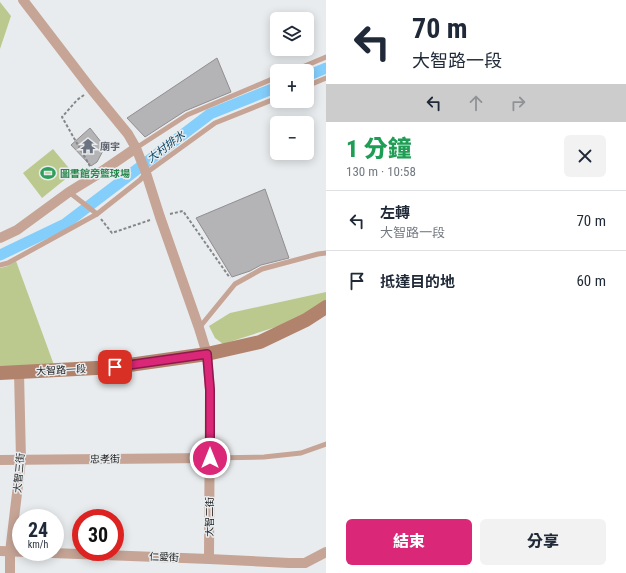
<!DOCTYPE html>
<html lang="zh-TW">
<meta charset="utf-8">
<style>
:root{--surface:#fff;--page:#f2f2f3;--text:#1f2937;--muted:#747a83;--line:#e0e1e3;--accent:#db2777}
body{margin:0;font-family:"Roboto Condensed","Noto Sans TC",sans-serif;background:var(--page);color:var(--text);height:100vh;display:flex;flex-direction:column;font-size:15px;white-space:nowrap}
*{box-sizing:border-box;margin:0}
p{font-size:13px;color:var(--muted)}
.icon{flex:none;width:22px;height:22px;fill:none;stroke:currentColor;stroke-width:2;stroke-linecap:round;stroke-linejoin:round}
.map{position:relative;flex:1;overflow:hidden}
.sheet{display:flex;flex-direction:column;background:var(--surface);width:300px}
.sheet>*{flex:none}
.top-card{background:#fff;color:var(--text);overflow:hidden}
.fabs{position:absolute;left:270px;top:12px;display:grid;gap:8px}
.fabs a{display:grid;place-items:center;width:44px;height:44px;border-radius:6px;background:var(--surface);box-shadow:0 2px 10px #0003;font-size:20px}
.speed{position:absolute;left:12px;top:509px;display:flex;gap:8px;font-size:20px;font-weight:700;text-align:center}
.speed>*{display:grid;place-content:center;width:52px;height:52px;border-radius:50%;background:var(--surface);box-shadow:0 2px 10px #0003;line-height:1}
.speed small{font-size:10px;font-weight:400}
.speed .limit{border:6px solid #d22;background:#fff;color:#111}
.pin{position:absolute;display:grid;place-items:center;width:34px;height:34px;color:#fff;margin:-17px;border-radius:8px;box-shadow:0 2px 6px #0006}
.me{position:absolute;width:44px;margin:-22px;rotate:0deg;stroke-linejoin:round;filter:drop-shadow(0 0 3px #0008)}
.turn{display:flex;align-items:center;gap:14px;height:84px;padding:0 20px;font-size:18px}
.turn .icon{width:52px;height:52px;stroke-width:2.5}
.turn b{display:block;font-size:28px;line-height:34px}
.lanes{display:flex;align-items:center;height:38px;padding:0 20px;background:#0003;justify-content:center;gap:20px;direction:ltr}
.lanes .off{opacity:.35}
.round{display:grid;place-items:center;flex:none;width:42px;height:42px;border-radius:6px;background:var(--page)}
.head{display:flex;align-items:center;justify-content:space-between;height:68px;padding:0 20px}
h1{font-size:24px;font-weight:800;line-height:30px;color:#1e9e55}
.button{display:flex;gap:8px;margin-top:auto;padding:8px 20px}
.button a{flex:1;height:46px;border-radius:6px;background:var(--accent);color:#fff;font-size:16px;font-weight:800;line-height:46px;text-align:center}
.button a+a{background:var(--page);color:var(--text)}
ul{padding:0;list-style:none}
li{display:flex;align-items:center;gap:12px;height:60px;padding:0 20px;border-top:1px solid var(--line)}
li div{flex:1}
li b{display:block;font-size:15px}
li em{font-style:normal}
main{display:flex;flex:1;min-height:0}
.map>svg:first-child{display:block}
</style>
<main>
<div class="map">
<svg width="326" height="573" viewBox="0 0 326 573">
<rect width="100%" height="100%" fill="#e9ecee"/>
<g fill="#bcc98e">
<polygon points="0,2 11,16 0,49"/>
<polygon points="53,149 73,173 42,198 23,173"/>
<polygon points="16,261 54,365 0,368 0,268 8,266"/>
<polygon points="326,292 326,304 307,317 223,344 215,338 209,326 230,313"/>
</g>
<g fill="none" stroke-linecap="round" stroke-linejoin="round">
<g stroke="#84cefc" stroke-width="11">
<polyline points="307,76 326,68"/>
<polyline points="0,255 65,224 210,114 277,87"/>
</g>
</g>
<g fill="#b4b3b5" stroke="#908e91">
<polygon points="217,58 231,92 185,111 145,137 127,118"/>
<polygon points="90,128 105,147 97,162 91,166 71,145"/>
<polygon points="265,189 289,258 261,265 250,271 232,277 196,218"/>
</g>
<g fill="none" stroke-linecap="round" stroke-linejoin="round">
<g stroke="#848687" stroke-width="2" stroke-dasharray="3 2" stroke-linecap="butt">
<polyline points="84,95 77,100 62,117 91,168"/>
<polyline points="170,214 183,211 230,278"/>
<polyline points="101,219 112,233 150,220"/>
</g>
<g stroke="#c6a596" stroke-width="5">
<polyline points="293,71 326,57"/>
<polyline points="307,86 326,78"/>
<polyline points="136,148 187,115 277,77"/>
<polyline points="69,192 97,214"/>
<polyline points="0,265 8,263 97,214 140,180 146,173 215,123 277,98"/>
<polyline points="199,328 235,284 262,269 318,254 326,253"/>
<polyline points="209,458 264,457 301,453 326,444"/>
</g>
<g stroke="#c6a596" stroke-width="10">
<polyline points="136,148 146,173 160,217 199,328 207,354 210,390 209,559"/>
<polyline points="0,238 17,230 69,192 95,176 136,148 128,134 92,90 23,0"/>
<polyline points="0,460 209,458"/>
<polyline points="0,551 209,559 289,563 305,563 326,552"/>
<polyline points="10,573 10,552 21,460 19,372"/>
</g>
<polyline stroke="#b2836c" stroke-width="14" points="0,373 115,367 207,354 260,342 306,320 326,307"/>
</g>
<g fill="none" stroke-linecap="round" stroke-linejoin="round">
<g stroke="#8e194d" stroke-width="10">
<polyline id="route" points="115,367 207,354 210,390 210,458"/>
</g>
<use href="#route" stroke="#db2777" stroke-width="7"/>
</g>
<defs>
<g id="temple-bare" transform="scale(1.2)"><path d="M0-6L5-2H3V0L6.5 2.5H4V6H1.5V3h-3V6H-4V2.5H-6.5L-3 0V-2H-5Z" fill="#6b7280" stroke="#e9ecee" stroke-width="2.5" paint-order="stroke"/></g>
<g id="stadium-bare" transform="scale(1.2)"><path d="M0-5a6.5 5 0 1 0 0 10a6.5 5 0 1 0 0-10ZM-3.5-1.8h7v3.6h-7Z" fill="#2e9e5b" stroke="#e9ecee" stroke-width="2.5" paint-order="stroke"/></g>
</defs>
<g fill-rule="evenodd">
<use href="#temple-bare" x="88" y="146"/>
<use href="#stadium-bare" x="48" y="173"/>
</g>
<g text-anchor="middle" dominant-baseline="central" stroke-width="3" stroke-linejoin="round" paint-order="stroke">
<g font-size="10" font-weight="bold" fill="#5b616d" stroke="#e9ecee" text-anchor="start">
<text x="100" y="146">廟宇</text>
</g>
<g font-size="10" font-weight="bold" fill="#27864d" stroke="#e9ecee" text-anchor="start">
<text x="60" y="173">圖書館旁籃球場</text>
</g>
<g font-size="10" fill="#1c1d1e" stroke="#e9ecee">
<text transform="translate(61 370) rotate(-3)">大智路一段</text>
<text transform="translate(105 459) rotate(-1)">忠孝街</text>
<text transform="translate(19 473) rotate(-85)">大智三街</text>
<text transform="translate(209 517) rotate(-90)">大智二街</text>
<text transform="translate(164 557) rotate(2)">仁愛街</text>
</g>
<g font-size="11" font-style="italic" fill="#094564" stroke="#e9ecee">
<text transform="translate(166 147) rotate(-37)">大村排水</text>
</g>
</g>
</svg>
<div class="fabs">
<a><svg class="icon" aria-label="layers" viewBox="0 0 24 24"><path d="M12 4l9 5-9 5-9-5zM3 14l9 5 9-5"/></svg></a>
<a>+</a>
<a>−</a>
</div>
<div class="speed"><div>24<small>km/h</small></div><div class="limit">30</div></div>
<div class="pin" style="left:115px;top:367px;background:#d93025"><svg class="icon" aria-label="arrive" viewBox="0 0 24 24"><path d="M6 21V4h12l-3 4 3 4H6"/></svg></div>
<svg class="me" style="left:210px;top:458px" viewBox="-20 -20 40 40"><circle r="17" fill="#db2777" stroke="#fff" stroke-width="3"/><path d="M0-11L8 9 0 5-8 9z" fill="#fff"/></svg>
</div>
<section class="sheet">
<div class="top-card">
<div class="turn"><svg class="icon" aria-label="left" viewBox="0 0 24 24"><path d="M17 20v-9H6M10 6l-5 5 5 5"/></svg><div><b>70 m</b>大智路一段</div></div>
<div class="lanes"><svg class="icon" aria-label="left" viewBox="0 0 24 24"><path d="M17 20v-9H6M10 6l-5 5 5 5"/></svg><svg class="icon off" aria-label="ahead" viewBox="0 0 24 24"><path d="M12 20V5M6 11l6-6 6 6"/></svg><svg class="icon off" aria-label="right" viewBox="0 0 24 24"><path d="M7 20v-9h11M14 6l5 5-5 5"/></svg></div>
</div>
<div class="head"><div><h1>1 分鐘</h1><p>130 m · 10:58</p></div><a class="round"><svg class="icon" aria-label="close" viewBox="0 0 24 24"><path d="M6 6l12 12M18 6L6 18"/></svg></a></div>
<ul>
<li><svg class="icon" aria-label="left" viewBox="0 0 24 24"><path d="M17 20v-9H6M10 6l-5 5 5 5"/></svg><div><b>左轉</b><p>大智路一段</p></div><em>70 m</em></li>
<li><svg class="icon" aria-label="arrive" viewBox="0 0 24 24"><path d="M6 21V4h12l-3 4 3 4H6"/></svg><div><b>抵達目的地</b></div><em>60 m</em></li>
</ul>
<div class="button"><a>結束</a><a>分享</a></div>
</section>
</main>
